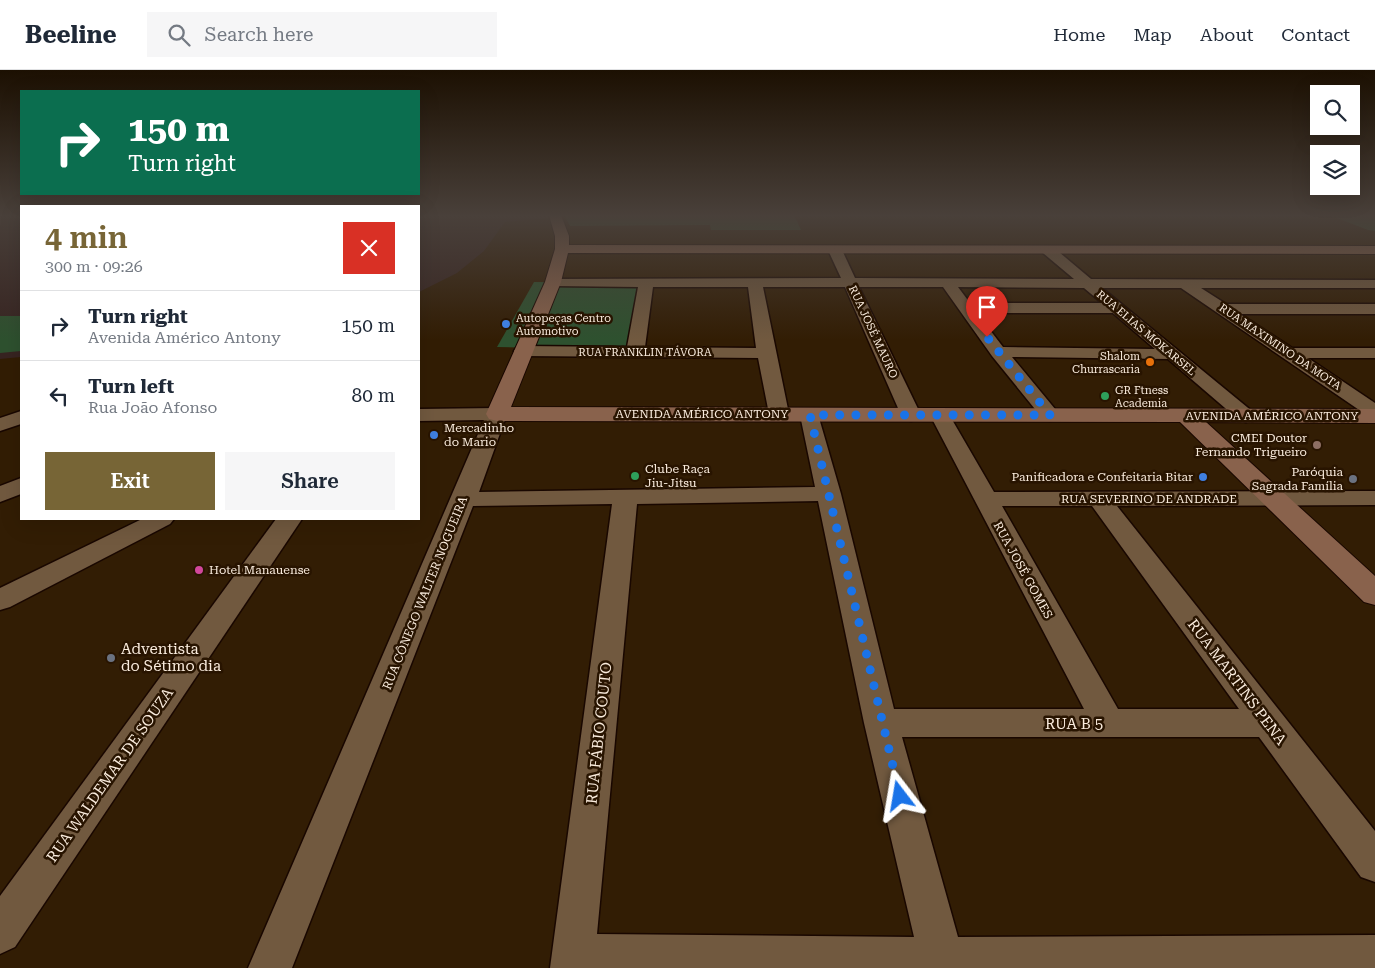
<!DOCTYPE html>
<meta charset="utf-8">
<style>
:root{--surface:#fff;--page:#f6f6f7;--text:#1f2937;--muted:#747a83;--line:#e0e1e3;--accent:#776536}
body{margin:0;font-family:"Roboto Serif",serif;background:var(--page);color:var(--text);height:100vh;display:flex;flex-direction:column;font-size:19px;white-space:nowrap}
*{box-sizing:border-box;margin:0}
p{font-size:16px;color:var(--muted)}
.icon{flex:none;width:28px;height:28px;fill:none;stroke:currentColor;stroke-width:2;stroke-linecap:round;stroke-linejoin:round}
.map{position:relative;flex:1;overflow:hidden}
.drawer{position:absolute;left:20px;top:135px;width:400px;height:315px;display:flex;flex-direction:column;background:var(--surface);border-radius:0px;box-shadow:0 5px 20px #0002}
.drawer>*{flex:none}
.banner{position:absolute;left:20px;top:20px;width:400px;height:105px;border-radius:0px;box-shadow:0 5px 20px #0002;background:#0b6e4f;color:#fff;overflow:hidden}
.controls{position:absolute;left:1310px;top:15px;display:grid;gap:10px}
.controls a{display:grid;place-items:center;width:50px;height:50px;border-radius:0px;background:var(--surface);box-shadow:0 5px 20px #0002;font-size:25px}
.pin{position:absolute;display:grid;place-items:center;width:42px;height:42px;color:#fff;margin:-51px -21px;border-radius:50% 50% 50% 0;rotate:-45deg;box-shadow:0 0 5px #0007}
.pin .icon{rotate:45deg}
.me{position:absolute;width:55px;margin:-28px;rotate:346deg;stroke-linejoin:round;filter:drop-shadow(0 0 4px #0008)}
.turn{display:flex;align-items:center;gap:18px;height:105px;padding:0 25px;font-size:22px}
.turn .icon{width:65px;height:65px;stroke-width:2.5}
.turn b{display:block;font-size:35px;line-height:42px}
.round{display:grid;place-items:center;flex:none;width:52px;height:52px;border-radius:0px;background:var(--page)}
.head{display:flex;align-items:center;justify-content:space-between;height:85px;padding:0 25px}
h1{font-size:30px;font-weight:600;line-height:38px;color:var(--accent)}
.button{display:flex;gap:10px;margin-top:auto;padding:10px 25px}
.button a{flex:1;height:58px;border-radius:0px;background:var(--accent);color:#fff;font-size:20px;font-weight:600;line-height:58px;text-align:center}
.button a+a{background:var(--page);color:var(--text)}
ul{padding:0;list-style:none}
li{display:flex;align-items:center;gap:15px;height:70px;padding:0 25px;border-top:1px solid var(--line)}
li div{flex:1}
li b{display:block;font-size:19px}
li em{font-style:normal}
header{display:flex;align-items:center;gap:30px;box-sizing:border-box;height:70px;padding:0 25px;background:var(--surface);border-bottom:1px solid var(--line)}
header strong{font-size:24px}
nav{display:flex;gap:28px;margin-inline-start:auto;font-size:18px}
.search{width:350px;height:45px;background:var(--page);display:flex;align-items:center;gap:12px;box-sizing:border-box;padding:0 18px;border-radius:0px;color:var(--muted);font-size:19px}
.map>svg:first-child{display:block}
</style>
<header>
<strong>Beeline</strong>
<div class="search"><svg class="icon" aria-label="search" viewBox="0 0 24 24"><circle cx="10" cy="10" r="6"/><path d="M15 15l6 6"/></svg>Search here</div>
<nav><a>Home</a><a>Map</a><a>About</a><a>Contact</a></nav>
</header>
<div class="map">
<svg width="1375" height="898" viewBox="0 0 1375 898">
<rect width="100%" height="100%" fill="#321d04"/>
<g fill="#372421">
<polygon points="0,145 21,145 21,287 0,289"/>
<polygon points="419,145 546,145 548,148 505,152 484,181 457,203 419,222"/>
</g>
<g fill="#2e512f">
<polygon points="564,145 794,145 801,160 711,160 710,155 570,156"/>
<polygon points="1329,145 1375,145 1375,161 1368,160"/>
<polygon points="534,212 643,213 630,280 497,277"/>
<polygon points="0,246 21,246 21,281 0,283"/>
</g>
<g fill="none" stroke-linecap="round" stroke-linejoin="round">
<g stroke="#190700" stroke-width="3">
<g id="street">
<path d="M835 176 842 180 855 208 1074 209 1043 183 1041 180 1043 177H1053L1091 209 1375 210V218H1201L1226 234H1375V244H1240L1292 278H1375V288H1308L1375 333V348L1368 346 1181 218H1102L1253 342 1256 346 1253 350 1246 352 1239 350 1168 289 1012 287 1060 345 1057 349 1050 351 1043 349 992 286 943 217H859L921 345 918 349 911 351 904 349 901 345 845 217H763L789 344 786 348 779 350 772 348 769 344 758 288 523 286 517 285 514 281 517 277 523 276 627 277 638 217 553 216 548 215 546 212 548 209 841 208 828 180ZM653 217H748L756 278 645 277ZM958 217 1084 218 1102 233H970ZM977 243H1113L1155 279 1003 277Z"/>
<path d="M497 338 504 340 507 344 479 422 815 417 800 345 803 341 810 339 817 341 841 424 894 639H1084L930 345 933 341 940 339 947 341 994 422 1375 421V435L1117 436 1375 761V812L1361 807 1259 667H902L958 867 1375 865V898H550L612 434 473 436 292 898H248L484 350 419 351V339ZM818 431 864 653 914 867 597 864 637 434ZM1002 436H1092L1239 639H1118Z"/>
<polygon points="21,341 21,354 0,361 0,348"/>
<polygon points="21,408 21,424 0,432 0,416"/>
<polygon points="142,449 174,449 170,454 10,537 0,540 0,518"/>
<polygon points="276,449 302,449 15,877 0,884 0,826"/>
</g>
</g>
<g stroke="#190700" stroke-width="2">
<polygon id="secondary" points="549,145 561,145 569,166 569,175 1375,176 1375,184 568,183 561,212 511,337 1375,339 1375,353 1206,352 1375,506 1375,535 1364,532 1180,352 497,351 489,349 486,344 545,212 555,179 555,166"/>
</g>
<use href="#street" fill="#71593f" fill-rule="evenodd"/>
<use href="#secondary" fill="#89624c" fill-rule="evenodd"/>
</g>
<linearGradient id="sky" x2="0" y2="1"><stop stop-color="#1c1002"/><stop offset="0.54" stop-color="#49403a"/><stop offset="1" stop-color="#49403a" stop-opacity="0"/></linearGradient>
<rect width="1375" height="270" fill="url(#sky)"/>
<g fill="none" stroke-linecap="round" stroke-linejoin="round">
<polyline stroke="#1a73e8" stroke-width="9" stroke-dasharray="0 16.2" points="900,726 810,345 1050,345 987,267"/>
</g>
<g fill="#3f7fe0" stroke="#281400" stroke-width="2">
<circle cx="506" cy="254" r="5"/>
<circle cx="434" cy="365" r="5"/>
<circle cx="1203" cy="407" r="5"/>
</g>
<circle fill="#e8710a" stroke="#281400" stroke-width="2" cx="1150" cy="292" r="5"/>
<g fill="#2e9e5b" stroke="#281400" stroke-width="2">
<circle cx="1105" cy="326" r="5"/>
<circle cx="635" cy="406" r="5"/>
</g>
<circle fill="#8d6e63" stroke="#281400" stroke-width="2" cx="1317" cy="375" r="5"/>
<g fill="#6b7280" stroke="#281400" stroke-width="2">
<circle cx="1353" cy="409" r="5"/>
<circle cx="111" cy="588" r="5"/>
</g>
<circle fill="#d1479c" stroke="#281400" stroke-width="2" cx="199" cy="500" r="5"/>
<g text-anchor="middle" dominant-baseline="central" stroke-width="5" stroke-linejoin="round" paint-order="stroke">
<g font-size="11" fill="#faecdd" stroke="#281400" text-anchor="start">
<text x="516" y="248">Autopeças Centro<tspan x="516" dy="13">Automotivo</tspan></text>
<text x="1140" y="286" text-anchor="end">Shalom<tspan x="1140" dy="13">Churrascaria</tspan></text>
<text x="1115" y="320">GR Ftness<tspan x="1115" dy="13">Academia</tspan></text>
</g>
<g font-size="11" fill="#faecdd" stroke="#281400">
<text transform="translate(873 262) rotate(65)">RUA JOSÉ MAURO</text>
<text transform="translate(1146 263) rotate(40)">RUA ELIAS MOKARSEL</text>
<text transform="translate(1280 277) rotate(34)">RUA MAXIMINO DA MOTA</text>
<text x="645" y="282">RUA FRANKLIN TÁVORA</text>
</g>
<g font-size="12" fill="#faecdd" stroke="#281400">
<text x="702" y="344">AVENIDA AMÉRICO ANTONY</text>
<text x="1272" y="346">AVENIDA AMÉRICO ANTONY</text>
<text x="1149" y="429">RUA SEVERINO DE ANDRADE</text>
<text transform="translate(1023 500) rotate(61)">RUA JOSÉ GOMES</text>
<text transform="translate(425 523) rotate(-68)">RUA CÔNEGO WALTER NOGUEIRA</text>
</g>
<g font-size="12" fill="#faecdd" stroke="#281400" text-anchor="start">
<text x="444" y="358">Mercadinho<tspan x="444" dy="14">do Mario</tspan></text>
<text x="1307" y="368" text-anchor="end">CMEI Doutor<tspan x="1307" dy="14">Fernando Trigueiro</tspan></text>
<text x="645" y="399">Clube Raça<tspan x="645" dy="14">Jiu-Jitsu</tspan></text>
<text x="1343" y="402" text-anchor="end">Paróquia<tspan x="1343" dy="14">Sagrada Família</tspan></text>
<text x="1193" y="407" text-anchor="end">Panificadora e Confeitaria Bitar</text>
<text x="209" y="500">Hotel Manauense</text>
</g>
<g font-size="15" fill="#faecdd" stroke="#281400" text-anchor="start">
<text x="121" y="579">Adventista<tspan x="121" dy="17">do Sétimo dia</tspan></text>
</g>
<g font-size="15" fill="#faecdd" stroke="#281400">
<text transform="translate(1237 612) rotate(53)">RUA MARTINS PENA</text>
<text x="1074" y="654">RUA B 5</text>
<text transform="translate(599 663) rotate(-84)">RUA FÁBIO COUTO</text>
<text transform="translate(110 705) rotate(-55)">RUA WALDEMAR DE SOUZA</text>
</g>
</g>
</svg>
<div class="controls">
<a><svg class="icon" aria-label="search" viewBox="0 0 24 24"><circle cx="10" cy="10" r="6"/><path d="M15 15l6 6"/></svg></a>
<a><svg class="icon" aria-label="layers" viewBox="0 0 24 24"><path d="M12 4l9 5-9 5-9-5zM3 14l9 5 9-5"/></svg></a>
</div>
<div class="pin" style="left:987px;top:267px;background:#d93025"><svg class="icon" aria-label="arrive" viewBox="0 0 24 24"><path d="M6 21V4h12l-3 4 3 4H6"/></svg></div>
<svg class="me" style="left:900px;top:726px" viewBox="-20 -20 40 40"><path d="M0-17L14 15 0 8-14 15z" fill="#1a73e8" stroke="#fff" stroke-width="4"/></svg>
<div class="banner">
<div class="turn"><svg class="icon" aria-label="right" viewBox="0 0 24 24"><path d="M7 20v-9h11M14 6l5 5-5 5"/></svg><div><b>150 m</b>Turn right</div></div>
</div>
<section class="drawer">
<div class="head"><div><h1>4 min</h1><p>300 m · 09:26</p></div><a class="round" style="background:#d93025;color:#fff"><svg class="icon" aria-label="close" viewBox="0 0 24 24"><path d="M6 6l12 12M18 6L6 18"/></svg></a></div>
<ul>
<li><svg class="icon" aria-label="right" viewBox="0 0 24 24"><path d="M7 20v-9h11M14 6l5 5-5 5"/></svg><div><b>Turn right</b><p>Avenida Américo Antony</p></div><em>150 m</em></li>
<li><svg class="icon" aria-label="left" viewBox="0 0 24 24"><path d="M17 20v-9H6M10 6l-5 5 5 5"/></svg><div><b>Turn left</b><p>Rua João Afonso</p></div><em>80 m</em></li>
</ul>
<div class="button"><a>Exit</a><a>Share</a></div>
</section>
</div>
